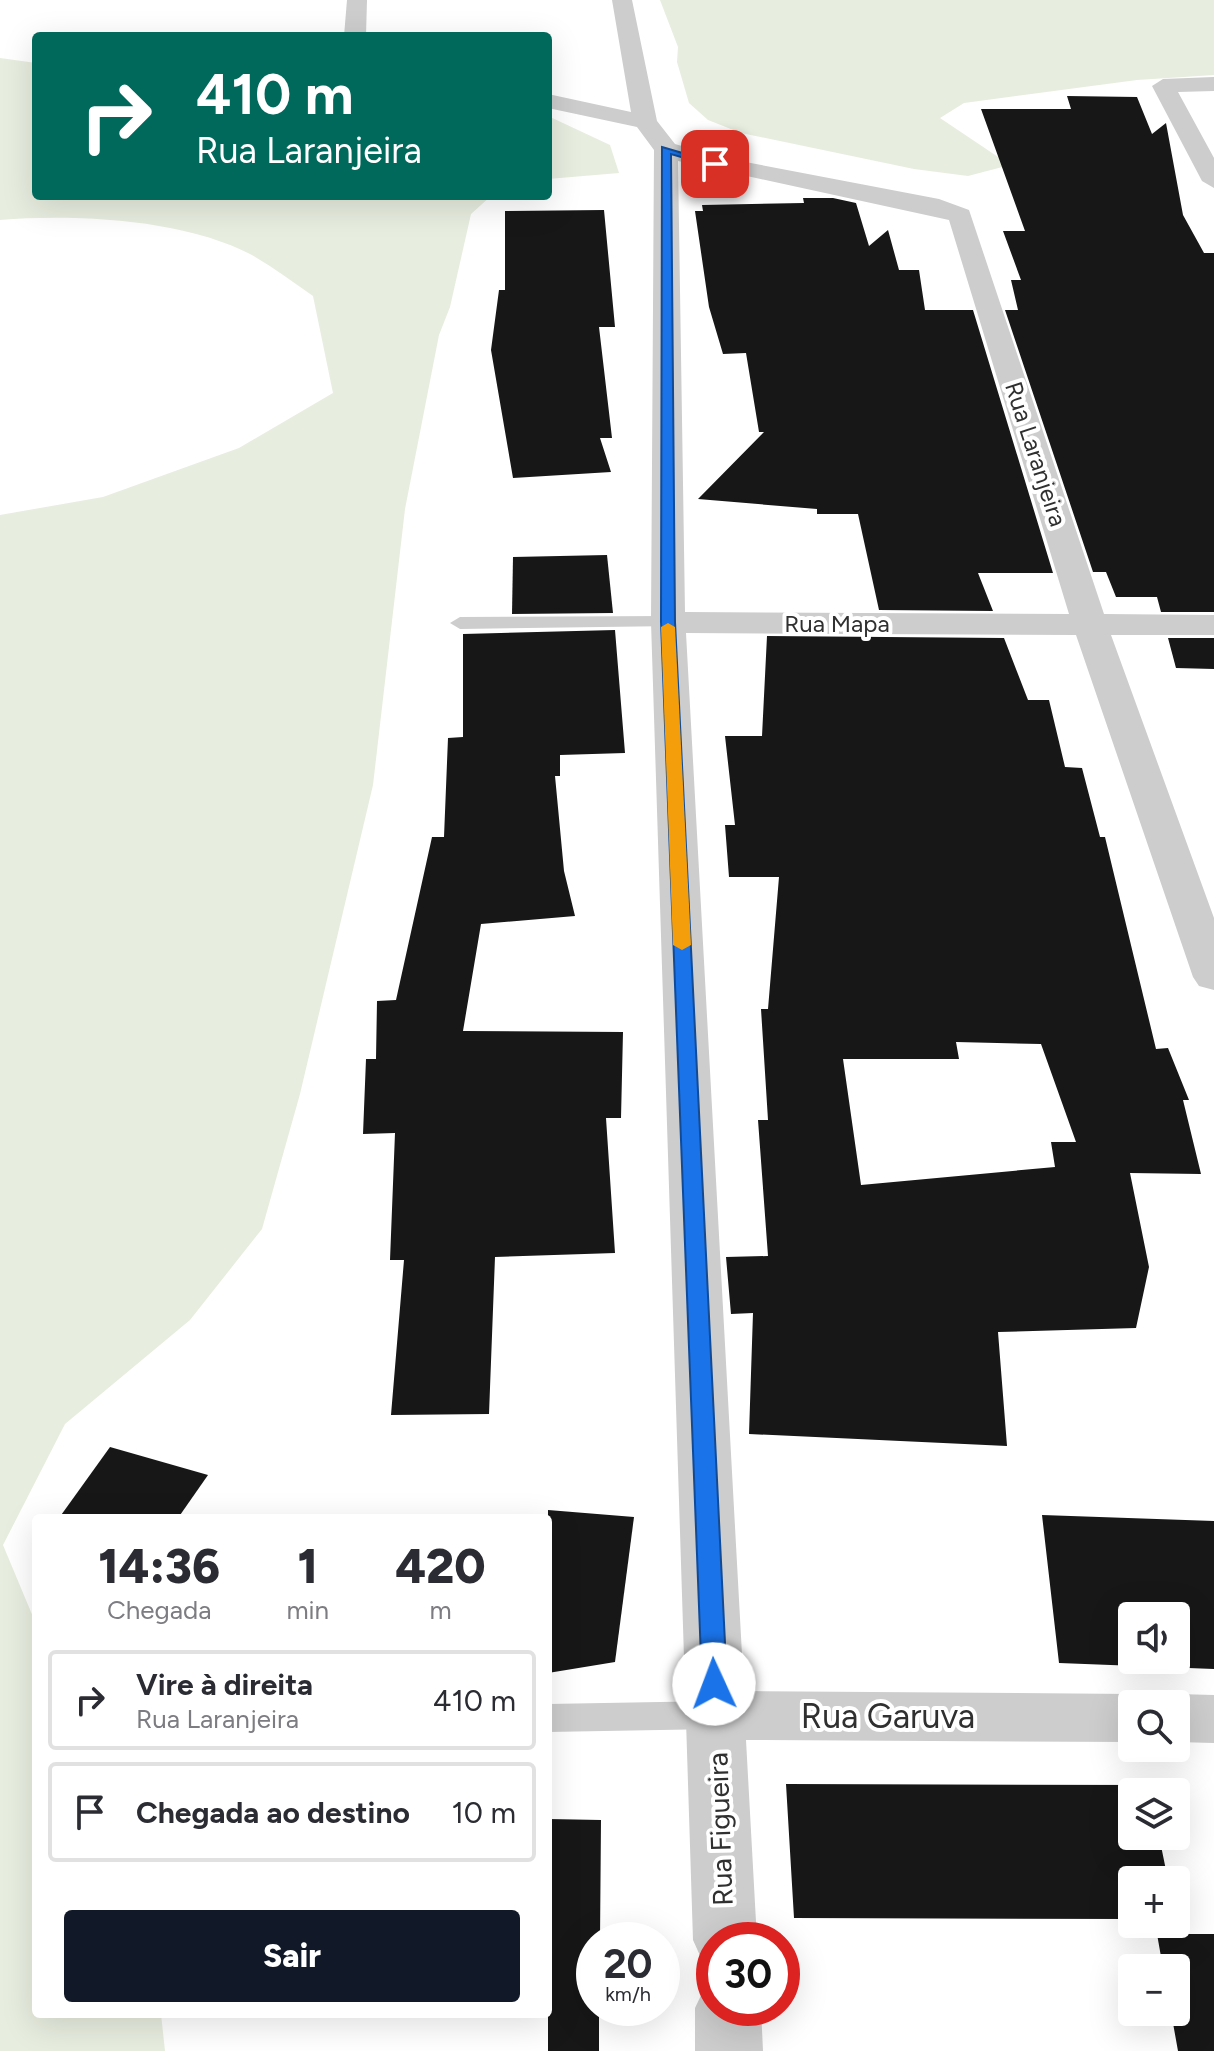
<!DOCTYPE html>
<html lang="pt">
<meta charset="utf-8">
<style>
:root{--surface:#fff;--page:#f2f2f3;--text:#2b2b33;--muted:#7c7c81;--line:#e1e1e2;--accent:#111827}
body{margin:0;font-family:Figtree,sans-serif;background:var(--page);color:var(--text);height:100vh;display:flex;flex-direction:column;font-size:30px;white-space:nowrap}
*{box-sizing:border-box;margin:0}
p{font-size:26px;color:var(--muted)}
.icon{flex:none;width:44px;height:44px;fill:none;stroke:currentColor;stroke-width:2;stroke-linecap:round;stroke-linejoin:round}
.map{position:relative;flex:1;overflow:hidden}
.sheet{position:absolute;left:32px;top:1514px;width:520px;height:504px;display:flex;flex-direction:column;background:var(--surface);border-radius:8px;box-shadow:0 8px 32px #0002}
.sheet>*{flex:none}
.top-card{position:absolute;left:32px;top:32px;width:520px;height:168px;border-radius:8px;box-shadow:0 8px 32px #0002;background:#00695c;color:#fff;overflow:hidden}
.controls{position:absolute;left:1118px;top:1602px;display:grid;gap:16px}
.controls a{display:grid;place-items:center;width:72px;height:72px;border-radius:8px;background:var(--surface);box-shadow:0 8px 32px #0002;font-size:40px}
.speed{position:absolute;left:576px;top:1922px;display:flex;gap:16px;font-size:40px;font-weight:700;text-align:center}
.speed>*{display:grid;place-content:center;width:104px;height:104px;border-radius:50%;background:var(--surface);box-shadow:0 8px 32px #0002;line-height:1}
.speed small{font-size:20px;font-weight:400}
.speed .limit{border:12px solid #d22;background:#fff;color:#111}
.pin{position:absolute;display:grid;place-items:center;width:68px;height:68px;color:#fff;margin:-34px;border-radius:16px;box-shadow:0 4px 12px #0006}
.me{position:absolute;width:88px;margin:-44px;rotate:358deg;stroke-linejoin:round;filter:drop-shadow(0 0 6px #0008)}
.turn{display:flex;align-items:center;gap:28px;height:168px;padding:0 32px;font-size:36px}
.turn .icon{width:104px;height:104px;stroke-width:2.5}
.turn b{display:block;font-size:56px;line-height:68px}
.eta{display:flex;justify-content:space-evenly;align-items:center;height:136px;text-align:center}
.eta b{font-size:48px;font-weight:800;line-height:56px}
.primary-button{display:flex;gap:16px;margin-top:auto;padding:16px 32px}
.primary-button a{flex:1;height:92px;border-radius:8px;background:var(--accent);color:#fff;font-size:32px;font-weight:800;line-height:92px;text-align:center}
ul{padding:0;list-style:none}
li{display:flex;align-items:center;gap:24px;height:100px;margin:0 16px 12px;padding:0 16px;border:4px solid var(--line);border-radius:8px}
li div{flex:1}
li b{display:block;font-size:30px}
li em{font-style:normal}
.map>svg:first-child{display:block}
</style>
<div class="map">
<svg width="1214" height="2051" viewBox="0 0 1214 2051">
<rect width="100%" height="100%" fill="#fff"/>
<g fill="#e7eddf">
<polygon points="660,0 1214,0 1214,75 1137,80 964,103 940,118 1010,165 968,176 914,169 741,133 708,120 689,103 677,62 678,47"/>
<path d="M0 58 36 63V196H491L471 214 450 307 439 335 405 509 373 785 300 1094 262 1229 190 1320 65 1424 3 1545 36 1624V2014H161L165 2051H0V515L103 497 239 448 333 393 313 296C293 282 273 267 252 255 183 219 76 214 0 220Z"/>
<polygon points="548,116 610,145 619,173 548,179"/>
</g>
<g fill="#171717" fill-rule="evenodd">
<polygon points="1067,96 1137,97 1152,134 1166,123 1183,215 1204,253 1214,253 1214,612 1161,612 1157,597 1116,597 1106,572 1093,572 1005,310 1018,310 1011,280 1021,280 1003,231 1025,231 981,109 1071,109"/>
<polygon points="803,198 833,198 856,203 869,246 888,230 899,270 919,270 925,310 973,310 1053,573 978,573 993,611 879,610 858,514 817,514 817,509 698,499 764,432 759,432 746,353 723,354 709,307 695,211 703,211 702,205 804,203"/>
<polygon points="604,210 615,327 599,327 612,438 600,438 611,472 513,478 491,350 499,290 505,290 505,211"/>
<polygon points="607,555 613,613 512,614 513,557"/>
<polygon points="615,630 625,753 560,755 560,776 555,776 564,871 575,916 481,924 463,1031 623,1032 621,1118 606,1118 615,1253 495,1257 489,1414 391,1415 404,1260 390,1260 395,1133 363,1134 366,1059 376,1059 377,1001 396,1000 432,837 444,837 448,738 463,737 463,634"/>
<path d="M767 636 1004 638 1028 700H1049L1065 767 1082 768 1100 837H1105L1156 1049 1168 1048 1189 1100H1183L1201 1174 1130 1173 1149 1267 1136 1328 998 1332 1007 1446 749 1434 753 1313 731 1314 726 1257 768 1256 758 1120H768L761 1009H768L779 877H729L725 825H735L725 736H762ZM956 1042 1041 1044 1076 1142H1051L1055 1167 861 1185 843 1059H959Z"/>
<polygon points="1168,638 1214,638 1214,669 1176,668"/>
<polygon points="110,1447 208,1475 178,1518 59,1518"/>
<polygon points="548,1510 634,1517 615,1662 548,1673"/>
<path d="M1042 1515 1214 1521V1669L1059 1663ZM1132 1616H1176V1660H1132Z"/>
<polygon points="786,1784 1149,1785 1151,1792 1132,1792 1132,1836 1159,1836 1168,1880 1132,1880 1132,1919 794,1918"/>
<polygon points="548,1819 601,1820 600,1940 594,1940 594,2008 599,2008 599,2051 548,2051"/>
<polygon points="1157,1934 1214,1934 1214,2051 1178,2051 1171,2012 1176,2012 1176,1968 1163,1968"/>
</g>
<g fill="none" stroke-linecap="round" stroke-linejoin="round">
<g fill="#cdcdcd" fill-rule="evenodd">
<polygon points="668,616 678,622 675,626 460,629 450,623 460,617"/>
<polygon points="716,1701 728,1705 734,1715 728,1725 716,1729 548,1732 548,1704"/>
</g>
<g fill="#cdcdcd" fill-rule="evenodd">
<polygon points="347,0 367,0 366,36 344,36"/>
<path d="M612 0H632L657 121 675 144 719 157 939 199 969 210 1104 614 1214 615V635H1111L1214 918V990L1199 986 1193 977 1076 635 686 633 744 1691 1132 1694 1154 1703 1176 1694 1214 1695V1743L1176 1742V1704H1132V1742L746 1740 757 1940H714V1965L702 1960 693 1940 651 622 654 150 637 127 548 108V94L631 112ZM678 161 949 220 1069 614 685 612Z"/>
<polygon points="1214,77 1214,91 1178,92 1214,158 1214,188 1202,181 1152,86 1163,79"/>
<polygon points="714,1983 714,2008 761,2008 763,2051 695,2051 695,2008 705,1987"/>
</g>
</g>
<polygon fill="#1a73e8" stroke="#114b97" stroke-width="2" points="662,147 720,164 715,167 671,154 675,622 727,1684 723,1691 714,1694 706,1691 702,1684 661,622"/>
<polygon fill="#f59e0b" points="668,623 675,627 691,945 682,950 673,945 661,627"/>
<g text-anchor="middle" dominant-baseline="central" stroke-width="8" stroke-linejoin="round" paint-order="stroke">
<g font-size="24" fill="#303030" stroke="#fff">
<text transform="translate(1036 454) rotate(72)">Rua Laranjeira</text>
<text x="837" y="623">Rua Mapa</text>
</g>
<g font-size="28" fill="#303030" stroke="#fff">
<text transform="translate(720 1829) rotate(-92)">Rua Figueira</text>
</g>
<g font-size="34" fill="#303030" stroke="#fff">
<text x="888" y="1716">Rua Garuva</text>
</g>
</g>
</svg>
<div class="controls">
<a><svg class="icon" aria-label="sound" viewBox="0 0 24 24"><path d="M4 9h4l5-4v14l-5-4H4zM17 9q2 3 0 6"/></svg></a>
<a><svg class="icon" aria-label="search" viewBox="0 0 24 24"><circle cx="10" cy="10" r="6"/><path d="M15 15l6 6"/></svg></a>
<a><svg class="icon" aria-label="layers" viewBox="0 0 24 24"><path d="M12 4l9 5-9 5-9-5zM3 14l9 5 9-5"/></svg></a>
<a>+</a>
<a>−</a>
</div>
<div class="speed"><div>20<small>km/h</small></div><div class="limit">30</div></div>
<div class="pin" style="left:715px;top:164px;background:#d93025"><svg class="icon" aria-label="arrive" viewBox="0 0 24 24"><path d="M6 21V4h12l-3 4 3 4H6"/></svg></div>
<svg class="me" style="left:714px;top:1684px" viewBox="-20 -20 40 40"><circle r="19" fill="#fff"/><path d="M0-13L10 11 0 6-10 11z" fill="#1a73e8"/></svg>
<div class="top-card">
<div class="turn"><svg class="icon" aria-label="right" viewBox="0 0 24 24"><path d="M7 20v-9h11M14 6l5 5-5 5"/></svg><div><b>410 m</b>Rua Laranjeira</div></div>
</div>
<section class="sheet">
<div class="eta">
<div><b>14:36</b><p>Chegada</p></div>
<div><b>1</b><p>min</p></div>
<div><b>420</b><p>m</p></div>
</div>
<ul>
<li><svg class="icon" aria-label="right" viewBox="0 0 24 24"><path d="M7 20v-9h11M14 6l5 5-5 5"/></svg><div><b>Vire à direita</b><p>Rua Laranjeira</p></div><em>410 m</em></li>
<li><svg class="icon" aria-label="arrive" viewBox="0 0 24 24"><path d="M6 21V4h12l-3 4 3 4H6"/></svg><div><b>Chegada ao destino</b></div><em>10 m</em></li>
</ul>
<div class="primary-button"><a>Sair</a></div>
</section>
</div>
